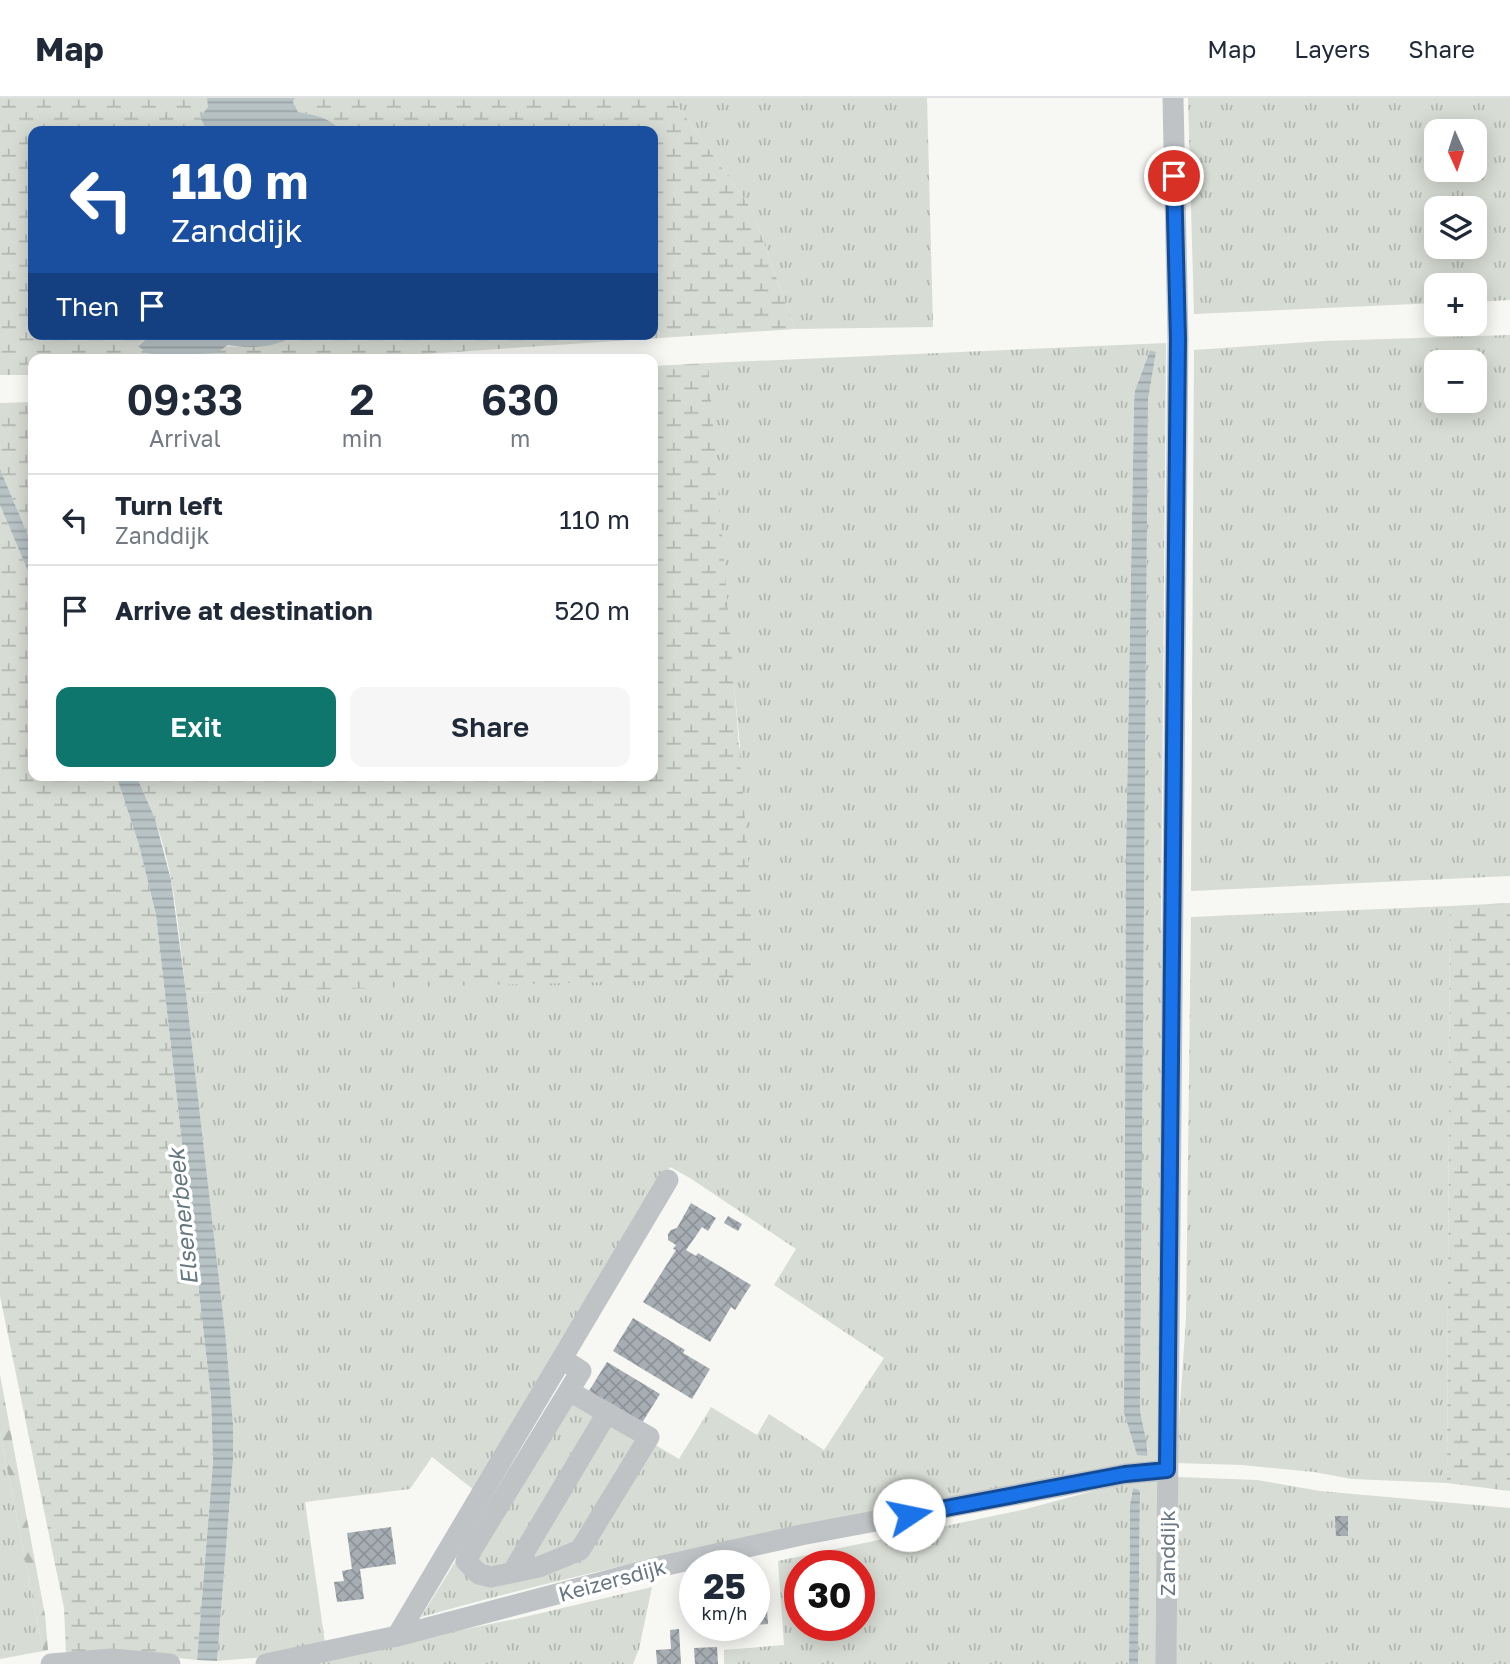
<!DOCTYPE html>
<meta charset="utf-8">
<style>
:root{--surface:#fff;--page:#f6f6f7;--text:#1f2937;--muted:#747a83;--line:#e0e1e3;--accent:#0f766e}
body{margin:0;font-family:"Golos Text",sans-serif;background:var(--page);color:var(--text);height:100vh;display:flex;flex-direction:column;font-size:26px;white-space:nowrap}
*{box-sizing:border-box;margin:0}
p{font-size:23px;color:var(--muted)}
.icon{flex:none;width:38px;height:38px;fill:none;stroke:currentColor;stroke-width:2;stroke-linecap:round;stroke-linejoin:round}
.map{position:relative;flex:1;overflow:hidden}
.sheet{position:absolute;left:28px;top:256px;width:630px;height:427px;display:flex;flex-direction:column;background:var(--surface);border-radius:14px;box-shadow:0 4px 18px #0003}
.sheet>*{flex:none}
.guide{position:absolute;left:28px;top:28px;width:630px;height:214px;border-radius:14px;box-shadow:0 4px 18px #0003;background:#1a4fa0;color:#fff;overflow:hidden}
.needle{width:46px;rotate:177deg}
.tools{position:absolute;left:1424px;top:21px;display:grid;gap:14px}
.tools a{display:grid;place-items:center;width:63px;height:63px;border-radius:14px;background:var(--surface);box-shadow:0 4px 18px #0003;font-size:35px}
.speed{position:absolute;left:679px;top:1452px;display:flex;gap:14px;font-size:35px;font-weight:700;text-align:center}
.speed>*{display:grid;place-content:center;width:91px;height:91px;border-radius:50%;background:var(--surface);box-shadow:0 4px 18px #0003;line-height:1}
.speed small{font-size:18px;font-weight:400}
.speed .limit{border:10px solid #d22;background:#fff;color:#111}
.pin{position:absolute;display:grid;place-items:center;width:60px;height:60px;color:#fff;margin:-30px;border:4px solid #fff;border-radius:50%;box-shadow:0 2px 7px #0007}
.me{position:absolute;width:77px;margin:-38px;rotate:79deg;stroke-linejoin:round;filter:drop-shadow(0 0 5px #0008)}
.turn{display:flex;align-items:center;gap:24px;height:147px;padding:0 28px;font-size:32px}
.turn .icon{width:91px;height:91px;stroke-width:2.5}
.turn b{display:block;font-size:49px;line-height:60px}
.then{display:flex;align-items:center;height:66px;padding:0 28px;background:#0003;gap:14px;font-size:26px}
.eta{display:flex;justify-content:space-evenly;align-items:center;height:119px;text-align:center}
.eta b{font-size:42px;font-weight:600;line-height:49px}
.button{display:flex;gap:14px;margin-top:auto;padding:14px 28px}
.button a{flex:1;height:80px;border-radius:14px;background:var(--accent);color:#fff;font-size:28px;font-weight:600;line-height:80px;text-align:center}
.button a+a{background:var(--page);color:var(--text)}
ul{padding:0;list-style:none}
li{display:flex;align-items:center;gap:21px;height:91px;padding:0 28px;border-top:2px solid var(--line)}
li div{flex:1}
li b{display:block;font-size:26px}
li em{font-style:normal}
header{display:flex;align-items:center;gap:42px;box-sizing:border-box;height:98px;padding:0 35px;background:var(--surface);border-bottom:2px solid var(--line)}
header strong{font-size:33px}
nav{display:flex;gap:38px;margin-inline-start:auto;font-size:24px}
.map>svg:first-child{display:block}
</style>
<header>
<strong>Map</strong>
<nav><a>Map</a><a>Layers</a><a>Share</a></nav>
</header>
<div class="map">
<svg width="1510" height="1566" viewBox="0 0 1510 1566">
<defs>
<pattern id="grass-tufts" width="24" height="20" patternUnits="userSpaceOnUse" patternTransform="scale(1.75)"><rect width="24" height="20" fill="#d7dcd4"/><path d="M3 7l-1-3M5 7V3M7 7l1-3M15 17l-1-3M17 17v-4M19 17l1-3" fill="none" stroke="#b2b7b1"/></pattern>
<pattern id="forest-firs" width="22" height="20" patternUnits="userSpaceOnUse" patternTransform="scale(1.75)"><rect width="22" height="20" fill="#d7dcd4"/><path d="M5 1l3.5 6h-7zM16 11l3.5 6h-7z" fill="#b2b7b1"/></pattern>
<pattern id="wetland-marsh" width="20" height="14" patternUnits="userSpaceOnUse" patternTransform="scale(1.75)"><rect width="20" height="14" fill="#d7dcd4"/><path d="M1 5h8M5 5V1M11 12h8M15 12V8" fill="none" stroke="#b2b7b1"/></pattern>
<pattern id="water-rules" width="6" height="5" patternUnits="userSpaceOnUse" patternTransform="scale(1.75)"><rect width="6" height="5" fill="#b8c3c6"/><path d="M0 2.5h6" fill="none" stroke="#9aa3a6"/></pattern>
<pattern id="building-cross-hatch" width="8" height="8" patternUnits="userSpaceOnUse" patternTransform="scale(1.75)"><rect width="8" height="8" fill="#a7aeb3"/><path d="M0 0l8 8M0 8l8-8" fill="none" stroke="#8c9297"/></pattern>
</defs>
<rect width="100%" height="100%" fill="#f7f7f4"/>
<g fill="url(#grass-tufts)" fill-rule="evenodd">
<polygon points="672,0 927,0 933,229 795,231 752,112"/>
<path d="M1188 0H1510V202L1475 204V187H1437V205L1194 216ZM1475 33V72H1437V33ZM1475 110V149H1437V110Z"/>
<path d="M1510 237V778L1191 793 1194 252 1323 243ZM1475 264V303H1437V264Z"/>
<path d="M1166 245 1161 819 1165 899 1158 1364C912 1411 663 1450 421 1519L562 1291 679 1361 711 1309 757 1337 769 1316 824 1352 884 1260 774 1187 796 1151 690 1080 670 1069 474 1392 432 1359 410 1391 305 1404 325 1545 266 1559 217 1563 233 1362V1326L226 1242 186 895 657 882 740 648 726 507 708 265ZM1150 252 1156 254 1148 302 1140 1311 1141 1328 1148 1352 1137 1357 1124 1315 1126 755 1134 305C1136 286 1144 270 1150 252Z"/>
<polygon points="1450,808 1447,1385 1352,1381 1314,1374 1242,1367 1176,1365 1186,1221 1191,819"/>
<polygon points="0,1334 43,1553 0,1561"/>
<polygon points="1178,1379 1257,1382 1320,1393 1510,1410 1510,1566 1176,1566"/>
<path d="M1135 1382 1160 1383V1566H1138L1140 1395 1133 1390 1130 1407 1129 1566H724V1552L784 1547 778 1463 1022 1412ZM800 1468H859V1528H800Z"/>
<polygon points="652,1489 639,1551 633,1566 296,1566 520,1520"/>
</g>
<polygon fill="url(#forest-firs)" points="0,1277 45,1517 48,1552 43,1553 0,1334"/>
<g fill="url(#wetland-marsh)">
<path d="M0 0H207L209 9 200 19 207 33H33V236H152L138 247 219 251C228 247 232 249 241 249 259 248 282 247 296 236H653V33H341C329 19 316 17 298 14L293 4 295 0H672L752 112 795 231 349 261H33V277H0Z"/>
<path d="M708 265 754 834 752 880 186 895C180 848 177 800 165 754 158 727 147 702 136 677H653V268Z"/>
<polygon points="33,304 33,449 0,371 0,305"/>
<polygon points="0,407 33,485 33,677 116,677 139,747 156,817 211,1299 213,1364 197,1562 151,1557 66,1556 64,1510 0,1198"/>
<polygon points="1510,805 1510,1393 1447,1385 1450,808"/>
</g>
<g fill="url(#water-rules)">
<path d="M207 0H295L293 4 298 14C316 17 329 19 341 33H207L200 19 208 9Z"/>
<path d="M152 236H296C278 250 249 251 228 247L216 255 164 258 147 255 138 248Z"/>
<path d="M1150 252 1156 254 1148 302 1140 1311C1141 1325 1149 1346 1147 1358L1137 1357 1124 1315 1126 755 1134 305 1135 293Z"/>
<polygon points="0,371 33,449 33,485 0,407"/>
<polygon points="116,677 136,677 155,721 171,782 186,895 226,1242 233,1326 233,1362 217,1563 197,1562 213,1364 211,1299 156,817 139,747"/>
<polygon points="1133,1390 1139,1392 1140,1395 1138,1566 1129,1566 1130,1407"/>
</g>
<g fill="url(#building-cross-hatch)">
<polygon points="691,1105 716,1120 708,1133 702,1129 686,1152 696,1158 698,1155 751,1187 735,1212 731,1209 710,1244 643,1204 676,1152 673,1151 676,1147 668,1142 668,1136 671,1132 677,1130"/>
<polygon points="728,1118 742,1126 738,1133 724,1125"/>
<polygon points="633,1220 685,1252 683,1255 710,1271 692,1301 613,1253"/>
<polygon points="607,1264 660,1296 640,1328 587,1296"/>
<polygon points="1335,1418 1348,1418 1348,1438 1336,1438"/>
<polygon points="391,1429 396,1466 360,1471 364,1501 337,1504 334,1484 344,1483 342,1473 352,1471 347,1435"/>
<polygon points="754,1497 766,1497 768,1526 755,1527"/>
<polygon points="679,1531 681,1566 657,1566 656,1552 671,1551 670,1532"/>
<polygon points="717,1549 718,1566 695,1566 694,1550"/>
</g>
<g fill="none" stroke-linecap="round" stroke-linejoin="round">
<g stroke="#bfc3c6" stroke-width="21">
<polyline points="562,1261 581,1273 474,1448 466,1463 479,1476 491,1479 539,1469 580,1452 649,1339 569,1293"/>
<polyline points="517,1473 516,1468 607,1315"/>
<polyline points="397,1538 668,1082"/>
<polyline points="51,1566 111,1561 170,1566"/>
<polyline points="266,1566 397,1538 667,1467 801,1437 1125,1376 1167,1372"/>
<polyline points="1166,1566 1178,241 1173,0"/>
</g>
</g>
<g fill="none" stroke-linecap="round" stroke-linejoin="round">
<g stroke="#114b97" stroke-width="18">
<polyline id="route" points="909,1417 1125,1376 1167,1372 1178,241 1174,78"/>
</g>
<use href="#route" stroke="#1a73e8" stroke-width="12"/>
</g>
<g text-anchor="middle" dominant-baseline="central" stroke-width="7" stroke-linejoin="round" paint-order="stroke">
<g font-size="21" fill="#697783" stroke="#fff">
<text transform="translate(1167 1455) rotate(-90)">Zanddijk</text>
<text transform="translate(612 1482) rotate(-15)">Keizersdijk</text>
</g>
<g font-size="23" font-style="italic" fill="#65777f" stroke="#fff">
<text transform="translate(182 1119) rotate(-96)">Elsenerbeek</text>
</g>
</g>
</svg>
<div class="tools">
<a><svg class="needle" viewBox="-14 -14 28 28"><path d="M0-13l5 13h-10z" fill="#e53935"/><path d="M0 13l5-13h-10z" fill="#747a83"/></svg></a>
<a><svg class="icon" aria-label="layers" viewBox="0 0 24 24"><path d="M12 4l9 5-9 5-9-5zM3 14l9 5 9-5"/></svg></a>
<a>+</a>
<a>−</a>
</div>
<div class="speed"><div>25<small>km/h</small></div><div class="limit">30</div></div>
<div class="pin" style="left:1174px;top:78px;background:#d93025"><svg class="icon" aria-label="arrive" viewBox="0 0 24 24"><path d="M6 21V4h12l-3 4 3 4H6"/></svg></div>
<svg class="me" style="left:909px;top:1417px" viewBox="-20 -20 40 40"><circle r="19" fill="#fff"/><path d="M0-13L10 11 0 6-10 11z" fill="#1a73e8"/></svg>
<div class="guide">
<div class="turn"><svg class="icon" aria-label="left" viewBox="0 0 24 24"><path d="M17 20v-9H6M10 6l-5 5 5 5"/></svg><div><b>110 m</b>Zanddijk</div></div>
<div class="then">Then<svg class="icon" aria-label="arrive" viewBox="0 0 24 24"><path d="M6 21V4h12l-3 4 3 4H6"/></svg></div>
</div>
<section class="sheet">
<div class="eta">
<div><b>09:33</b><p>Arrival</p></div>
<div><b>2</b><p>min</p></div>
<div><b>630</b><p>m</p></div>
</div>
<ul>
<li><svg class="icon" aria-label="left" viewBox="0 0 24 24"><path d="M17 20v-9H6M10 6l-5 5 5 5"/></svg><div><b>Turn left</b><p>Zanddijk</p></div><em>110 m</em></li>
<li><svg class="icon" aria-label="arrive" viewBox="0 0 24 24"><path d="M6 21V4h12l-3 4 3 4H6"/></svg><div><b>Arrive at destination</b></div><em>520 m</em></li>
</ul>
<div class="button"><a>Exit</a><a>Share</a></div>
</section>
</div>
